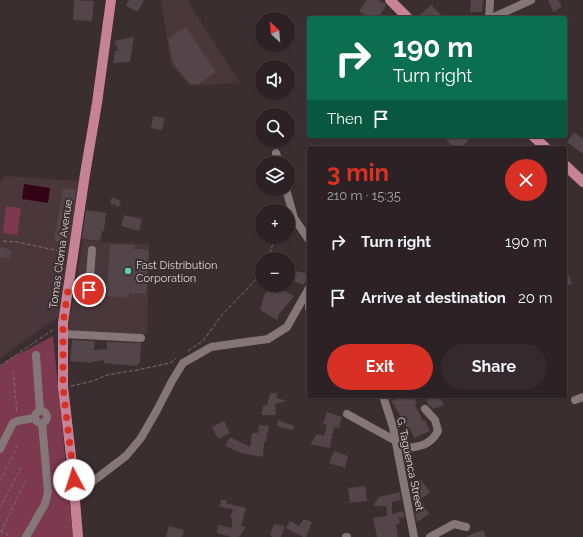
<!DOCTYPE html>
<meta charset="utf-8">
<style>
:root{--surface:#2c2225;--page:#342a2d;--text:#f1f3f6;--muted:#a6a4a7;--line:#483f42;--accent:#d93025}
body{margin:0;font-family:Raleway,sans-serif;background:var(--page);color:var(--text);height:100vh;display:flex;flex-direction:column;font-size:15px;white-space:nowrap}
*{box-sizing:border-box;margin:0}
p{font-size:13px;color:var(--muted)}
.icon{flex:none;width:22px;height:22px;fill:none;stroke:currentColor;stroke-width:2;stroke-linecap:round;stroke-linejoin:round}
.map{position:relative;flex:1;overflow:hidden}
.details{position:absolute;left:307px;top:146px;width:260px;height:252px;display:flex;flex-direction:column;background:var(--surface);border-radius:4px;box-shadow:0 1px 3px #0004,0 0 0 1px var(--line)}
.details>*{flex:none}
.guide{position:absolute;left:307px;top:16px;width:260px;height:122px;border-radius:4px;box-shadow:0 1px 3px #0004,0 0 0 1px var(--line);background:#0b6e4f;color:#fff;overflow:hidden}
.needle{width:26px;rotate:334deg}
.tools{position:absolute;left:255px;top:12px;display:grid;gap:8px}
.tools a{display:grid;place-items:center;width:40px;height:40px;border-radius:50%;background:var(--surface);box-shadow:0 1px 3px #0004,0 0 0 1px var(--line);font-size:20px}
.pin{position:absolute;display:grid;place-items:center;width:34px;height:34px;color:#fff;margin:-17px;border:2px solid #fff;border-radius:50%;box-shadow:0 1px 4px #0007}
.me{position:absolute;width:44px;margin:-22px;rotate:355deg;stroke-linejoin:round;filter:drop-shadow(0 0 3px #0008)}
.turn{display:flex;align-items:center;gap:14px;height:84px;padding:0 20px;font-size:18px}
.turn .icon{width:52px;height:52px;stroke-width:2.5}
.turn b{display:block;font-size:28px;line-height:34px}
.then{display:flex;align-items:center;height:38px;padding:0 20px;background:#0003;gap:8px;font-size:15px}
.round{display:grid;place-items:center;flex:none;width:42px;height:42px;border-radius:21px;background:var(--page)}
.head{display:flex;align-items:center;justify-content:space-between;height:68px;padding:0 20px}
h1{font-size:24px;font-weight:700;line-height:30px;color:var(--accent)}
.action{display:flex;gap:8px;margin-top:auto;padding:8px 20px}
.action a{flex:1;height:46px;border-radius:24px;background:var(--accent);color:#fff;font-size:16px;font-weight:700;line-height:46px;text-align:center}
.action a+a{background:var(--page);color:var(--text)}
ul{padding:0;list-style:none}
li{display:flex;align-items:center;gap:12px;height:56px;padding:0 20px}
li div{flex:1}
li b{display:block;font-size:15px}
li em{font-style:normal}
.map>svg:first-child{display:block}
</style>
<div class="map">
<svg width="583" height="537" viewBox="0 0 583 537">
<rect width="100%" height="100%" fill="#3a2e31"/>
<g fill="#4a373c">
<polygon points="161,0 187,0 240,83 191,86 171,64"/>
<polygon points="5,176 79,181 58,317 0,358 0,183"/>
<polygon points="83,240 108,243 149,244 147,334 68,332"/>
</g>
<g fill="#7d3950">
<polygon points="6,206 21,208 17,235 3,233"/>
<polygon points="53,336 73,537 0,537 0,368 6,361"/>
</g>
<polygon fill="#320317" points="24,184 50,188 48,203 22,199"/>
<g fill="#534549">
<polygon points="74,0 94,1 92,21 73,20"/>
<polygon points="129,0 144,0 138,12 126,6"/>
<polygon points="367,0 378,0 386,5 379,18 369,18 359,11"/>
<polygon points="471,0 483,0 482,12 470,12"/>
<polygon points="548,0 558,0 562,7 553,12"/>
<polygon points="431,5 444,18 423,18 420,15"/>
<polygon points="186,27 216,72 198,84 190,84 173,63 168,39"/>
<polygon points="134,37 130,62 113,63 115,51 119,51 114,41"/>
<polygon points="153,116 165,118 162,130 151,128"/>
<polygon points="574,132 583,139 583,154 567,142"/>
<polygon points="443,136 465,136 469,140 460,148 454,148"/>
<polygon points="63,188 76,190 68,244 54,241"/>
<polygon points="112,197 121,201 119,207 110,203"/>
<polygon points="86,210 106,213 104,231 102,231 100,241 82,239"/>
<polygon points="124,215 142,219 139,231 121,226"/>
<polygon points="110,244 134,245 133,249 149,250 146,294 129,293 128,298 107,296"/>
<polygon points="0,247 12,250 10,259 0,257"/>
<polygon points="565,266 566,266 572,284 565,286"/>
<polygon points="296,271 309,274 309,277 303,285 292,280"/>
<polygon points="273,285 294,296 279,314 277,320 260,310 265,293"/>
<polygon points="72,340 95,341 94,350 107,349 107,342 141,343 140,363 135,366 104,363 104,360 91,362 91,363 70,361"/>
<polygon points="270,393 277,393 277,398 287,401 275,404 276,415 261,415 263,406 267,405"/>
<polygon points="405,396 413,396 417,404 415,405 423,421 425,420 430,431 414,438 410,429 402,423 399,416 400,415 391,401"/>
<polygon points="434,396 439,396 444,405 433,409 429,405 426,400"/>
<polygon points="327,412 342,417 339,428 335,427 331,437 332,437 330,448 310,444 317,434 324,436 327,425 323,424"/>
<polygon points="278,420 294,426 293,430 277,426"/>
<polygon points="224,421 230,433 218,439 212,427"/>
<polygon points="259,425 269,426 268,433 267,433 266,442 264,442 263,457 241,453 225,446 230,437 250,447 252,433 258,433"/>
<polygon points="334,451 348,456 345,468 329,463"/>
<polygon points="421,480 430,492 420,500 411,490"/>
<polygon points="365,486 367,501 350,503 348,488"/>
<polygon points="400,492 401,500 392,502 392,514 403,511 405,517 399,518 400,523 396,524 398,537 377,537 373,518 387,516 386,506 373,506 379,497"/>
<polygon points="221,500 227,500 226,503 246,508 241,526 246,527 239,537 231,537 217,533 218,525 232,528 232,518 230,517 233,509 219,507"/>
<polygon points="424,504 429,514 417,522 414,509"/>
<polygon points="304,519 312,522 306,537 303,537 286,528 290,521 299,526"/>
<polygon points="274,524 285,526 281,537 271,537 272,536 270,535"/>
<polygon points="169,526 184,530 182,537 166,537"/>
<polygon points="483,530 486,537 467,537 467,536"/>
</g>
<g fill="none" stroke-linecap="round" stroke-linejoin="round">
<g stroke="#796e71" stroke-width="1" stroke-dasharray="4 2" stroke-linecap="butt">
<polyline points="3,241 17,242 64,252"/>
<polyline points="268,259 275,237"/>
<polyline points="188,351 203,341 221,316 250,286 262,272"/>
<polyline points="0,366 54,329"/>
<polyline points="13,371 17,413"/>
<polyline points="71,386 93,381 107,375 137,370 170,363 176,359"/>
<polyline points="0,481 18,445"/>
<polyline points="0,508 22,466"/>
<polyline points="0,531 11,537"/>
<polyline points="1,532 27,478"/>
</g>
<g stroke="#857679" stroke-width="8">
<polyline points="489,18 490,0"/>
<polyline points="492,18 531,0"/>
<polyline points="276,153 279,163"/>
<polyline points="286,189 294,218 309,240"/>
<polyline points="68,289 101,291"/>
<polyline points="89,290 92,250"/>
<polyline points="309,301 309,308"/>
<polyline points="63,334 141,338"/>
<polyline points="36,355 40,411"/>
<polyline points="383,396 393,427 414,537"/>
<polyline points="575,400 583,397"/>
<circle cx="41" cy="417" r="6"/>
<polyline points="347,414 396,441"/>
<polyline points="0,449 13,423 17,421 35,418"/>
<path d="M398 454 402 449C419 446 429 447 438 431L435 420 425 409"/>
<polyline points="75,495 126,456 141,438 157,410 172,381 183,363 211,347 239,343 268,339 287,327 309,288"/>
<polyline points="26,537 45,504 48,492 42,423"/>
<polyline points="346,537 347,537"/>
<polyline points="430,537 454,524 466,527"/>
</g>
<g stroke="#c88297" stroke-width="10">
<polyline points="390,0 408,18"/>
<polyline points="533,136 546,148"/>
<polyline points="565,165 583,182"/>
<polyline points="78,537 72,465 63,387 63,323 85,174 97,103 111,0"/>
</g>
</g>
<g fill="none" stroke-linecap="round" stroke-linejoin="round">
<polyline stroke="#d93025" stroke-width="7" stroke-dasharray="0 12.6" points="74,480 63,387 63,324 68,289 89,290"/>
</g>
<circle fill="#5ccebb" stroke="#3a2e31" stroke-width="1.5" cx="128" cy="271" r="4"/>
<g text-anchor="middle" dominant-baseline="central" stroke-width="4" stroke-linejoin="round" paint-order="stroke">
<g font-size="11" fill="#ddd5d7" stroke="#3a2e31">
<text transform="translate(61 254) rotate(-82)">Tomas Cloma Avenue</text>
<text transform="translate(410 464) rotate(78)">G. Taguenca Street</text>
</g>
<g font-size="11" fill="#ddd5d7" stroke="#3a2e31" text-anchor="start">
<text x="136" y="265">Fast Distribution<tspan x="136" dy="13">Corporation</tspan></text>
</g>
</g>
</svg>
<div class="tools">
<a><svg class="needle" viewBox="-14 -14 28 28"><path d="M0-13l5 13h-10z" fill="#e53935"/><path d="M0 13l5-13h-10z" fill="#a6a4a7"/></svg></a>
<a><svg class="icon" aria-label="sound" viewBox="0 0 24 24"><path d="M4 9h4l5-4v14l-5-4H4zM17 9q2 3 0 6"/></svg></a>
<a><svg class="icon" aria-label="search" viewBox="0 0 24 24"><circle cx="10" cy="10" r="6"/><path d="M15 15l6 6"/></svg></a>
<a><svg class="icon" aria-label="layers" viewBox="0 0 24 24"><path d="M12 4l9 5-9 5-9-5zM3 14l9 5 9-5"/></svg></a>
<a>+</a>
<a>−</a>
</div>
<div class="pin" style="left:89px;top:290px;background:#d93025"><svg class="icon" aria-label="arrive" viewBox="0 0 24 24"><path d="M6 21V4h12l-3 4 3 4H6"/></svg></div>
<svg class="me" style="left:74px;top:480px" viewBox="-20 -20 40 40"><circle r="19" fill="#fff"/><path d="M0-13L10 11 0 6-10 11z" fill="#d93025"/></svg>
<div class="guide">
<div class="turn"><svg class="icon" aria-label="right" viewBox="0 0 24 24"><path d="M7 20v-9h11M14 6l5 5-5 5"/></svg><div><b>190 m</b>Turn right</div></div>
<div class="then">Then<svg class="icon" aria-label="arrive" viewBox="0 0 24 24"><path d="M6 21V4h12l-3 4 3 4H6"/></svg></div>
</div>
<section class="details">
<div class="head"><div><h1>3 min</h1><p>210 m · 15:35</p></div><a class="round" style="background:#d93025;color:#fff"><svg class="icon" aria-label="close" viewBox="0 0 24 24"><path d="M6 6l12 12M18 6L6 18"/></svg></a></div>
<ul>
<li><svg class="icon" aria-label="right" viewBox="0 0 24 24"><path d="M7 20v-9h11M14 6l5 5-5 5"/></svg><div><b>Turn right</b></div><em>190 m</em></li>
<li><svg class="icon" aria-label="arrive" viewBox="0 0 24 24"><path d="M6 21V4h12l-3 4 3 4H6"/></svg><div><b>Arrive at destination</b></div><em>20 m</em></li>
</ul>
<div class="action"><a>Exit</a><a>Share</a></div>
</section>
</div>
